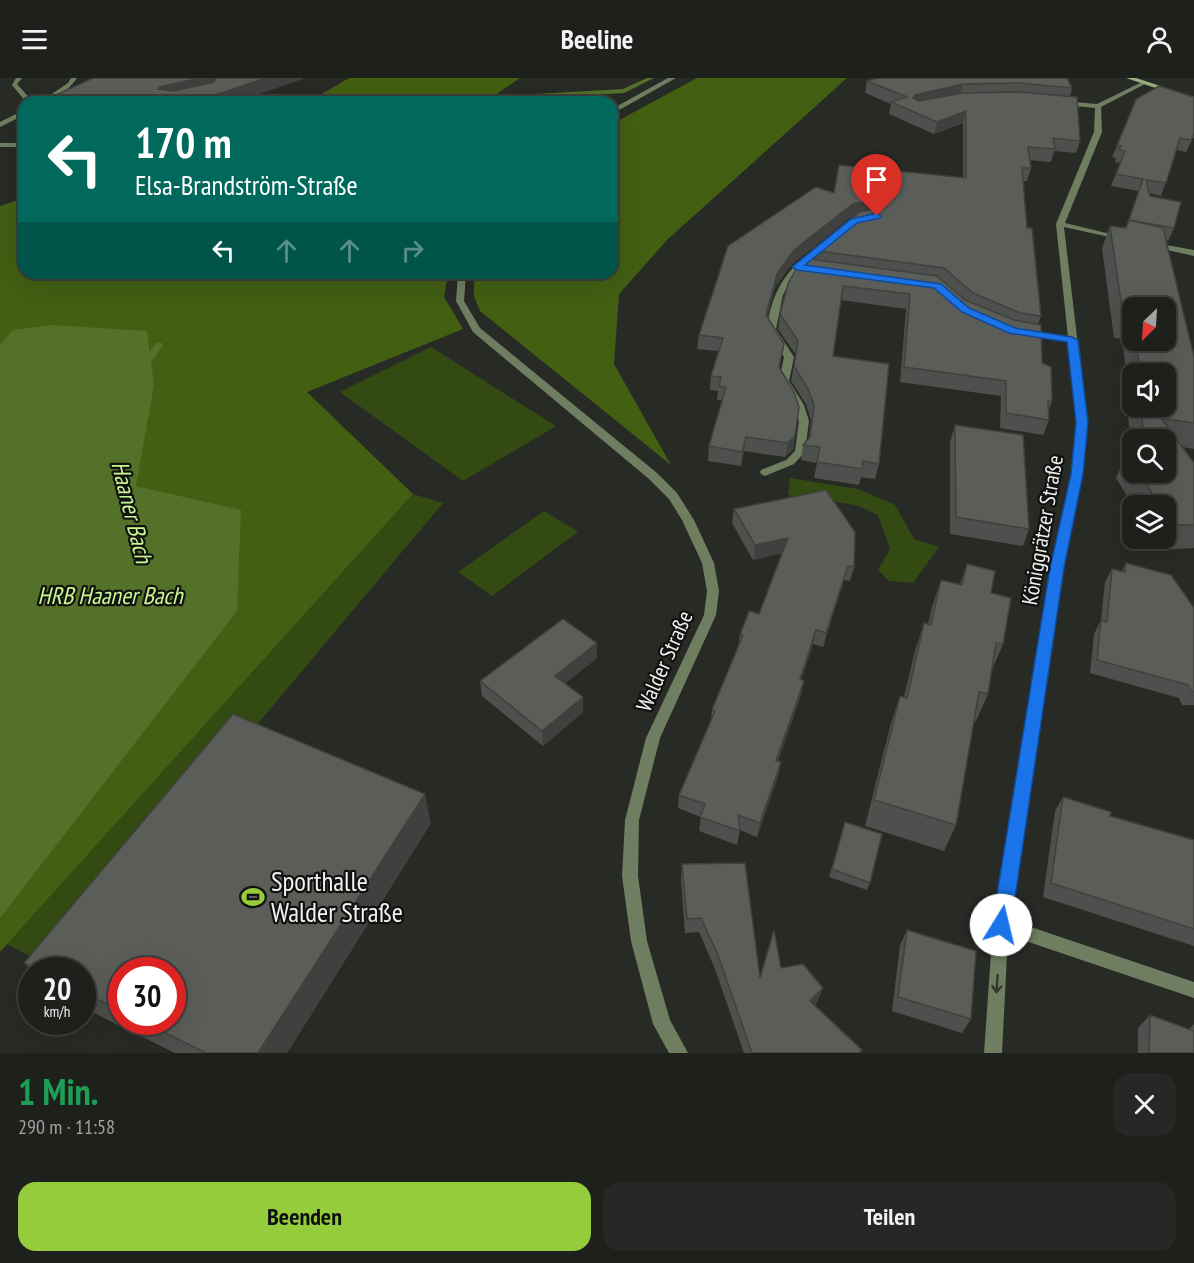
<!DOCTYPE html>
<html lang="de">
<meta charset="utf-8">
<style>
:root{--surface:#1e201c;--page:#262825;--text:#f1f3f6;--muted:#a1a3a3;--line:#3c3e3b;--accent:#94cc3c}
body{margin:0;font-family:"PT Sans Narrow",sans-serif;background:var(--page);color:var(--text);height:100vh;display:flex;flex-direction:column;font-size:22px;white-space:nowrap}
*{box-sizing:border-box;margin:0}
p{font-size:20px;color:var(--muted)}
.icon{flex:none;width:33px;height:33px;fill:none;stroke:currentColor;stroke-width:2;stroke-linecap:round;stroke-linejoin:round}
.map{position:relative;height:975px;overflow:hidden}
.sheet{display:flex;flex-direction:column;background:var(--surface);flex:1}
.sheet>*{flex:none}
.hud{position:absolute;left:18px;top:18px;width:600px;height:183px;border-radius:18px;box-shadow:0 6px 24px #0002,0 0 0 2px var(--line);background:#00695c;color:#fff;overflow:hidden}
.needle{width:39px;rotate:205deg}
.fabs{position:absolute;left:1122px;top:219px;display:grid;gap:12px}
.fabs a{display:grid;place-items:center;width:54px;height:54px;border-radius:12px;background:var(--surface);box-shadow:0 6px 24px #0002,0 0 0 2px var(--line);font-size:30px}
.speed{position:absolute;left:18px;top:879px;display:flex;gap:12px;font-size:30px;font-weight:700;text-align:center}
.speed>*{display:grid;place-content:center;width:78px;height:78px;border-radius:50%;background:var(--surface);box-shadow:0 6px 24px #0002,0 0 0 2px var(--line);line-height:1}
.speed small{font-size:15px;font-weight:400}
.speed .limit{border:9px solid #d22;background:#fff;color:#111}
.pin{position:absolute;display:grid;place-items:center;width:51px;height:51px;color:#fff;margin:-62px -26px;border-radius:50% 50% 50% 0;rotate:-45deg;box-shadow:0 0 6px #0007}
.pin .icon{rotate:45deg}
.me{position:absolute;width:66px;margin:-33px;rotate:9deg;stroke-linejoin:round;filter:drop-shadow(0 0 4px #0008)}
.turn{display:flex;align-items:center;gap:21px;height:126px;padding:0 18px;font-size:27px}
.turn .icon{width:78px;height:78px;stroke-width:2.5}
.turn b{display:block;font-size:42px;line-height:51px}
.lanes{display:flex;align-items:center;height:57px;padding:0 18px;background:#0003;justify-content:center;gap:30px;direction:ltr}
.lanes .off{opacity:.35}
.round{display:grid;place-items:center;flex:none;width:63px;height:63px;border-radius:18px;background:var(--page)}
.headline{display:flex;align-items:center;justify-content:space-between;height:102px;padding:0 18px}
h1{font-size:36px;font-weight:800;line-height:45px;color:#1e9e55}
.button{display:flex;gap:12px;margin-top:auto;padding:12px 18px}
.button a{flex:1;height:69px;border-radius:18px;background:var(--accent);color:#111;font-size:24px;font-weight:800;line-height:69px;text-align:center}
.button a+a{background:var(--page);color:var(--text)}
header{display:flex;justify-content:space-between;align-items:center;height:78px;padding:0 18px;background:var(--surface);font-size:27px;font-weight:800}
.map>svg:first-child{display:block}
</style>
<header><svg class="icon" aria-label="menu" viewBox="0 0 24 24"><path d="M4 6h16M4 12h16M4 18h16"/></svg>Beeline<svg class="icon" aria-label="person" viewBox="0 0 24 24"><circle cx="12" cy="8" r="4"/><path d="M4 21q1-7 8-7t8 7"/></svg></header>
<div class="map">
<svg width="1194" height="975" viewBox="0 0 1194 975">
<rect width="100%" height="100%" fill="#282a26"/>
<g fill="#344a13">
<polygon points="431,269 556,348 463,403 340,314"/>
<polygon points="790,400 858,411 895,427 914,461 939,469 913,505 889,503 878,492 890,471 878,437 856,427 788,417"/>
<polygon points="413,416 443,425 53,890 7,866"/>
<polygon points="544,433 578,454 492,518 458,494"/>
</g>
<g fill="#425f12">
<polygon points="349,0 520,0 485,24 308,24"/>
<polygon points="697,0 847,0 667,162 619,216 614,286 671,387 480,233 474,218 474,195 612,195 612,46"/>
<polygon points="24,120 24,195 448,195 444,219 463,251 307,314 413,416 0,874 0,128"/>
</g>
<polygon fill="#537128" points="52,247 147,253 154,307 136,408 241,432 237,533 0,840 0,267 13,252"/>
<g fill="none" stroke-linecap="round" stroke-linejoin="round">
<g fill="#537128" fill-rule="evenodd">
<polygon points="647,0 654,0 624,15 536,20 513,24 501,24 536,16 623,11"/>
<polygon points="210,195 218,195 215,203 208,201"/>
<polygon points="156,265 162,265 163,267 146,292 140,292 139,290"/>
</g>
<g fill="#6f7e60" fill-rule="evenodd">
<polygon points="16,0 22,0 17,6 33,24 26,24 12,7"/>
<path d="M71 0H77C70 11 53 24 40 24L68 5Z"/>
<polygon points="668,0 676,0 612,36 612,31"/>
<polygon points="1140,5 1145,6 1101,29 1102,54 1065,145 1127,160 1123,162 1064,149 1087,344 1082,396 1063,490 1010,842 1194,904 1194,920 1008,857 1002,975 984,975 993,847 1051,490 1072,396 1077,344 1068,264 1026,258 1021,255 1026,252 1068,259 1056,146 1094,54 1095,30 1064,27 1061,25 1064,23 1097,26"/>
<polygon points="24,32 24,37 0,49 0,44"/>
<rect x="0" y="65" width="24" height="4"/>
<path d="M821 164 828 166 804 187 816 189V193L799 192 790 204 783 217 776 251 794 279 789 303 804 327 809 343 805 374 794 386 765 398 761 396 760 394 761 392 786 382 795 373 799 343 794 327 779 303 784 279 766 251C775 205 786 194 821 164Z"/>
<polygon points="1149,164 1194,172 1194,178 1149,168"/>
<polygon points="458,195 466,195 464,223 480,250 657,395 677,415 694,442 714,485 719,513 716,537 660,660 639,742 638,798 647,863 670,942 688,975 669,975 653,946 631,863 622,798 625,742 646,660 704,537 707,513 702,485 682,442 669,421 649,401 473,254 456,223"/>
</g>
<polygon fill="#97ae7d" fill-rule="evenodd" points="1126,0 1136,0 1194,19 1194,23"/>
</g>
<g fill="#4e504d" fill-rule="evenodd">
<polygon points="1067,0 1072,10 1070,18 1080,63 1076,75 1054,73 1051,84 1029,82 1031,90 1027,103 1023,103 1027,150 1041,238 1038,246 1042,285 1052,323 1048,334 1049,342 1043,357 1000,350 1001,318 900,304 906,231 841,222 833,278 879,386 875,401 861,399 859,407 814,400 817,385 801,382 803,367 809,360 811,342 806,326 791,303 796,277 778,251 780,236 810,181 812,172 856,138 851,139 792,186 775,209 767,239 784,266 779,290 795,358 793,372 785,379 744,373 741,388 708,383 709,368 722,322 717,322 718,313 710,312 711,298 719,273 697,271 699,257 834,115 963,100 963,45 934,56 889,36 891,26 865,15 867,3"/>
<path d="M1194 19V60H1193L1186 74 1177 72 1161 118 1149 115 1150 118 1174 150 1168 163 1166 162 1194 279V371L1182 369 1194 385V470L1159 472 1153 460H1166V428H1133L1116 400 1127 376H1132V394H1166V362H1132V375L1127 328 1130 320 1122 261 1114 260 1102 170 1110 148 1126 150 1139 113 1111 108 1120 85 1115 84 1116 80 1112 79 1117 68ZM1132 230 1166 262H1132ZM1132 296H1166V328H1132Z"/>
<polygon points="955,347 1029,451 1023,468 950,456 950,364"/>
<polygon points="734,431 854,489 850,503 844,502 823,569 813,566 801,602 801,617 778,683 781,684 778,698 757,759 740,752 737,767 699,753 701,739 678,730 679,717 711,642 712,632 738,569 740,557 759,536 782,475 753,482 732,445"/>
<polygon points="1126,485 1194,530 1194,627 1182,627 1179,620 1090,595 1094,556 1101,542 1105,504 1112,491 1122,493"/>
<polygon points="967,486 991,515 1003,566 991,594 988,616 976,643 974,643 956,747 944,773 865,748 891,645 900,618 904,619 915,573 924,545 928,546 932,529 941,502 960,506"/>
<polygon points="597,580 565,605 583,634 543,668 482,618 480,603"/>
<polygon points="1063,719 1110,738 1194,762 1194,868 1043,819 1055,733"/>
<polygon points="845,744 870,805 867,812 829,799"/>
<path d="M431 745 287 975H175L82 929V892L32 893 24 885ZM122 892 172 944H122Z"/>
<polygon points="682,786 760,900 781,890 818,923 815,927 862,972 860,975 744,975 715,891 699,854 685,855 681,801"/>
<polygon points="907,852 971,941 962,955 892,933 900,867"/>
<polygon points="1150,937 1189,951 1194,946 1194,975 1138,975 1138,950"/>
</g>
<g fill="#40413e">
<polygon points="200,0 214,0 216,10 163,22 158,11 160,9"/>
<polygon points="266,0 304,0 300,2 236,24 194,24"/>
<polygon points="963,6 960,18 912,29 913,20 915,17"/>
<polygon points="966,33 963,45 934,56 937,44"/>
<polygon points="879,121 877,134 851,139 792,186 775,209 764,250 766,237 777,196 794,172 853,126"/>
<polygon points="795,358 793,372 785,379 788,365"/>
<polygon points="746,359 744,373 741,388 742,374"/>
<polygon points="788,460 785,474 753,482 755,467"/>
<polygon points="848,488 844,502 823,569 826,555"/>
<polygon points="816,552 813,566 796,615 800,601"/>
<polygon points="597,565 597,580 556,613 555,598"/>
<polygon points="804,603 801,617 773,697 776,683"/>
<polygon points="583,619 583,634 543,668 542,653"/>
<polygon points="781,684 778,698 757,759 760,745"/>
<polygon points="425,716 431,745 287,975 258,975"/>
<polygon points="823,910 818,923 806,936 810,923"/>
</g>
<g fill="#5b5d59" stroke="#40413e" stroke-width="1.5">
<polygon points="93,0 200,0 160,9 158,11 174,13 214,4 216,0 266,0 194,24 41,24"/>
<polygon points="877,0 1067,0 1072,10 1019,5 963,6 915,17 913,20 919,23 963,15 1019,14 1077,19 1080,63 1053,60 1055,71 1028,69 1031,90 1022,90 1027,150 1032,150 1041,238 1020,235 973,215 944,190 812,172 860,134 883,129 886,124 879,121 853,126 794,172 777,196 766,237 784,266 779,289 794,314 799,329 795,358 788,365 746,359 742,374 709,368 726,309 719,308 721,299 711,298 723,260 699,257 728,168 816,109 834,115 839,87 966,100 966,33 937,44 891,24 907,19 867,3"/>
<polygon points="1159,8 1194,19 1194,55 1191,62 1180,60 1166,105 1146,102 1150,118 1181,124 1174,150 1129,142 1143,101 1116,96 1125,73 1119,72 1121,68 1117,68 1136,21"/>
<polygon points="1129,142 1163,150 1194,279 1194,345 1161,340 1194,385 1194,447 1172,447 1166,437 1166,428 1160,428 1139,394 1166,394 1166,362 1145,362 1140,328 1166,328 1166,296 1141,296 1135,262 1166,262 1166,230 1132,230 1132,245 1131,238 1123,237 1110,148 1126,150"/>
<polygon points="802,180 937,198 965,222 1014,242 1041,247 1042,285 1051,289 1052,323 1048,323 1049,342 1006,335 1006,303 904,289 910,216 843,208 833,278 889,286 879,386 863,383 862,391 817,384 820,369 803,367 810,359 814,327 808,311 794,288 798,263 780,236 788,206"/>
<polygon points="955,347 1023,357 1029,451 956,439"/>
<polygon points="1127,376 1132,376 1132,385"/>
<polygon points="826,412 855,454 854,489 848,488 826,555 816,552 800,601 804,603 776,683 781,684 760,745 738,737 740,753 700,739 705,726 679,717 715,633 712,632 743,557 740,557 749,533 759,536 788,460 755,467 734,431"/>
<polygon points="1126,485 1171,497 1194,530 1194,614 1191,613 1188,607 1097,582 1101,542 1107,544 1112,491 1125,494"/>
<polygon points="967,486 995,493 991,515 1011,520 1003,566 996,565 988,616 979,614 956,747 874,722 900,618 907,620 924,545 931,547 941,502 962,507"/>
<polygon points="563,541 597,565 555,598 583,619 542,653 480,603"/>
<polygon points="233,636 425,716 258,975 206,975 143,944 172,944 172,892 122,892 122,933 82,914 82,892 40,892 24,885"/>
<polygon points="1063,719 1111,734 1110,738 1194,762 1194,851 1051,805"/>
<polygon points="845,744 882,756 870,805 832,791"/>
<polygon points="745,785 760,900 774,852 781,890 803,886 823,910 810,923 862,972 859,975 770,975 770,974 770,975 752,975 718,877 701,840 687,841 682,786"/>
<polygon points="907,852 976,873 971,941 898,919"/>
<polygon points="1150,937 1194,953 1194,975 1149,975"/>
</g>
<defs><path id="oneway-shaft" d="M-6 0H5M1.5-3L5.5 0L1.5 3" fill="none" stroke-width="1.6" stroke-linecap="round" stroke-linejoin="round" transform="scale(1.5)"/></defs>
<use stroke="#32382c" href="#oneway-shaft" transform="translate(997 906) rotate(94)"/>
<polygon fill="#1a73e8" stroke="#114b97" stroke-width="1.5" points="877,135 881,138 880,140 857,145 805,187 941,206 969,230 1015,250 1072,259 1078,262 1088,344 1083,396 1064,490 1011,847 1008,854 1001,856 995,854 992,847 1050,490 1071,396 1076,344 1067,264 1009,255 962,234 934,210 797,192 792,189 851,141"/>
<defs>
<g id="stadium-bare" transform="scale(1.8)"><path d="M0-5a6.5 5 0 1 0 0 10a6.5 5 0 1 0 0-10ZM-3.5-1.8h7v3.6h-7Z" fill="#94cc3c" stroke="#111210" stroke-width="2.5" paint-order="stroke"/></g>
</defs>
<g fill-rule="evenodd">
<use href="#stadium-bare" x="253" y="819"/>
</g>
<g text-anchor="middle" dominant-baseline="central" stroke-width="4.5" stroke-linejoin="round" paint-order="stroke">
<g font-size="22" fill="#f0f2ef" stroke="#111210">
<text transform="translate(1042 452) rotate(-80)">Königgrätzer Straße</text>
<text transform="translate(664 583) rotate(-66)">Walder Straße</text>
</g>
<g font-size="24" font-style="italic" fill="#c8f691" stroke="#111210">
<text transform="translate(132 434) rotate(76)">Haaner Bach</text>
<text x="110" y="517">HRB Haaner Bach</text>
</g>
<g font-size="27" fill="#f0f2ef" stroke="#111210" text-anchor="start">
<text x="271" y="803">Sporthalle<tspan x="271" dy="31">Walder Straße</tspan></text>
</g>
</g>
</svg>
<div class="fabs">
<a><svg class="needle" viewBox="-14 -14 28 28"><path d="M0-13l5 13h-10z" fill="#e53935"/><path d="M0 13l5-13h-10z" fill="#a1a3a3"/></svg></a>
<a><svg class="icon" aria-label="sound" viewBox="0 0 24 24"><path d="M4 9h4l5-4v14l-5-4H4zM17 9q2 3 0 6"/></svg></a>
<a><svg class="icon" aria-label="search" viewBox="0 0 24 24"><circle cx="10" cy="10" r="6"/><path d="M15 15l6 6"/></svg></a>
<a><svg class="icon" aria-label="layers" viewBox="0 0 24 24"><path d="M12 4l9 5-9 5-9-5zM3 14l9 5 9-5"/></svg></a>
</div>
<div class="speed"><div>20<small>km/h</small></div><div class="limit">30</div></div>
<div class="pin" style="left:877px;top:138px;background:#d93025"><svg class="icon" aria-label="arrive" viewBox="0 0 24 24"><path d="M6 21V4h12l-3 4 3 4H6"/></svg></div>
<svg class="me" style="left:1001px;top:847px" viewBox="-20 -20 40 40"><circle r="19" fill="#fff"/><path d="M0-13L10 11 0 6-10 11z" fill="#1a73e8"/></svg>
<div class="hud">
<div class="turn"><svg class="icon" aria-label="left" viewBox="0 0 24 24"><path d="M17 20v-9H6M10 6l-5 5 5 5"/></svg><div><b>170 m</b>Elsa-Brandström-Straße</div></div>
<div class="lanes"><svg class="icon" aria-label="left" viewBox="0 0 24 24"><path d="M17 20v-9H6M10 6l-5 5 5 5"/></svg><svg class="icon off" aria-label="ahead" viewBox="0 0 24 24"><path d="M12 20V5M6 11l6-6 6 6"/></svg><svg class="icon off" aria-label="ahead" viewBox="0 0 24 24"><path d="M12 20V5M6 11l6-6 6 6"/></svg><svg class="icon off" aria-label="right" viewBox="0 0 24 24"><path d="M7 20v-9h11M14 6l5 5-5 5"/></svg></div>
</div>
</div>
<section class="sheet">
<div class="headline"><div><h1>1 Min.</h1><p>290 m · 11:58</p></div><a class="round"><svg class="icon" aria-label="close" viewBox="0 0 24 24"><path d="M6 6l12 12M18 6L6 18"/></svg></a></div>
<div class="button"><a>Beenden</a><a>Teilen</a></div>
</section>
